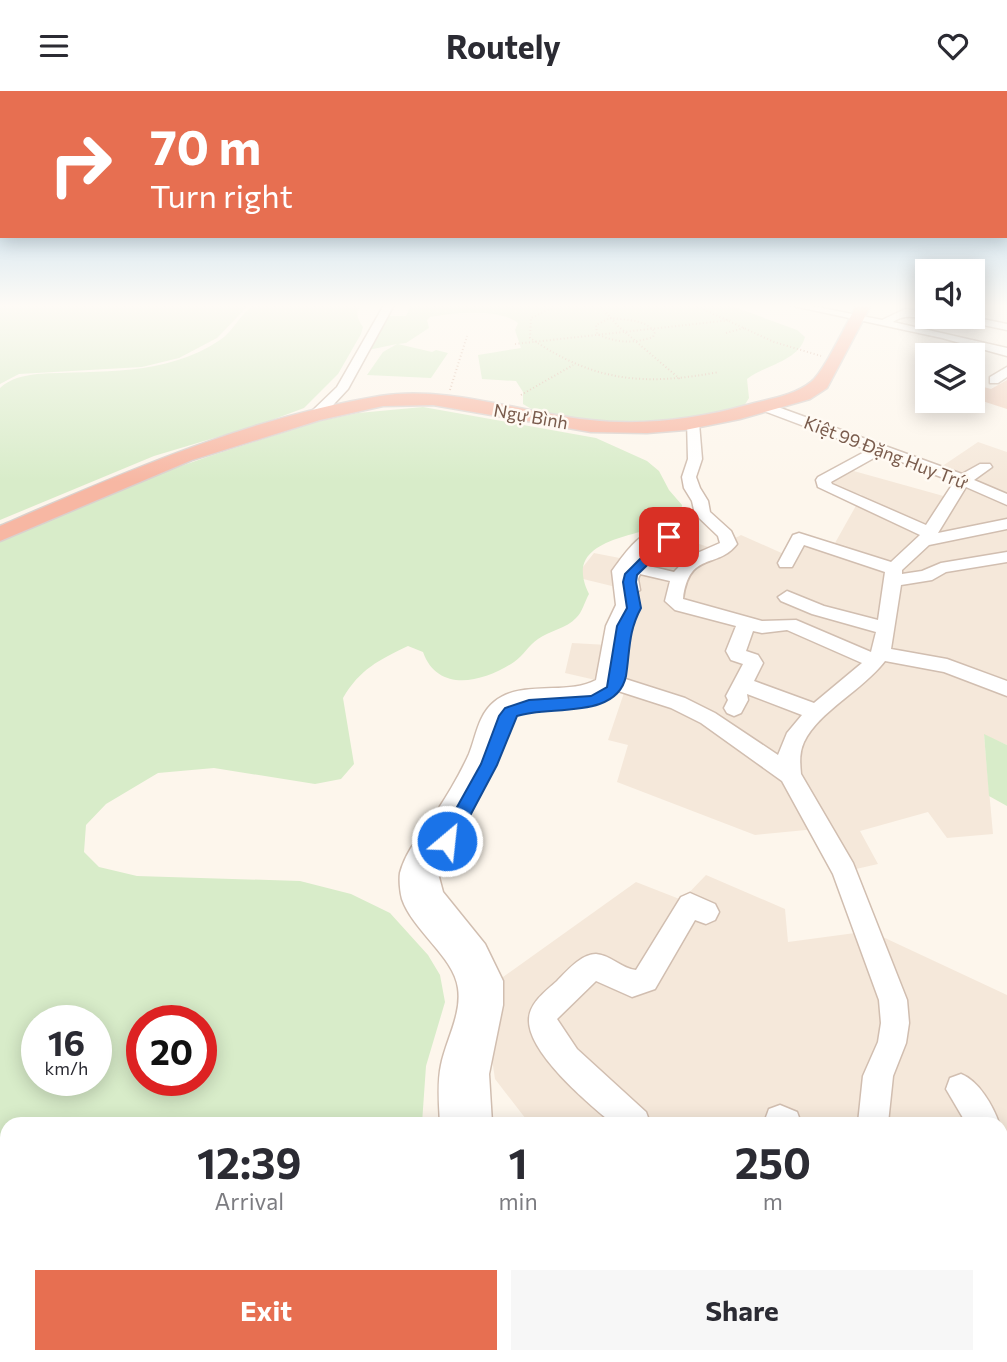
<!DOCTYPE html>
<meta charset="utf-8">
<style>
:root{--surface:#fff;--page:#f7f7f7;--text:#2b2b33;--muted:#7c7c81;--accent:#e76f51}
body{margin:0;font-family:Commissioner,sans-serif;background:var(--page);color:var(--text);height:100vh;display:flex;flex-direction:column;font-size:26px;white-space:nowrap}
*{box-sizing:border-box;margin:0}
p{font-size:23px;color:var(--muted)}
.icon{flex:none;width:38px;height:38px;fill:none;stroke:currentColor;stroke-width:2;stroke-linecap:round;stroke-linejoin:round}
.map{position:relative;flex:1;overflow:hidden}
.sheet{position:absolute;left:0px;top:1026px;width:1008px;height:247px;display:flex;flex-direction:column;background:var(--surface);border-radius:21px 21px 0 0;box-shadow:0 4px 18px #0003}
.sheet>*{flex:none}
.banner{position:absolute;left:0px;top:0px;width:1008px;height:147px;box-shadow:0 4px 18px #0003;background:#e76f51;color:#fff;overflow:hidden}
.buttons{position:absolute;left:915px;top:168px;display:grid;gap:14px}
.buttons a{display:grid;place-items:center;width:70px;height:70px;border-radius:0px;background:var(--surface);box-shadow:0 4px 18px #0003;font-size:35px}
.speed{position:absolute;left:21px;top:914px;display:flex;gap:14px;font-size:35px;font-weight:700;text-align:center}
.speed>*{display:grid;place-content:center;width:91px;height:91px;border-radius:50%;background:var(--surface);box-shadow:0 4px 18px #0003;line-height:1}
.speed small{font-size:18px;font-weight:400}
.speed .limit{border:10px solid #d22;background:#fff;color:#111}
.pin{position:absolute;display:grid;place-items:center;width:60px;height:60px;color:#fff;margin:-30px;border-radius:14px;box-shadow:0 4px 10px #0006}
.me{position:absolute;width:77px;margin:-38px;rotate:28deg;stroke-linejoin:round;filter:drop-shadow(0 0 5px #0008)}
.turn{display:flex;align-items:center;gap:24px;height:147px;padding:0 35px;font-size:32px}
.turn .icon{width:91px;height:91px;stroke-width:2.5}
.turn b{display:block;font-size:49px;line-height:60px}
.eta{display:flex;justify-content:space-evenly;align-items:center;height:119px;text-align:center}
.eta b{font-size:42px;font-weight:700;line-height:49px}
.button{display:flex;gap:14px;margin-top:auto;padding:14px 35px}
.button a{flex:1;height:80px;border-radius:0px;background:var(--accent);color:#fff;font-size:28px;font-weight:700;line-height:80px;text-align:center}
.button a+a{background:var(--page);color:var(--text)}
header{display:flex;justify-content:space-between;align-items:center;height:91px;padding:0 35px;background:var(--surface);font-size:32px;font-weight:700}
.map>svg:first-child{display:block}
</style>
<header><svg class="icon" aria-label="menu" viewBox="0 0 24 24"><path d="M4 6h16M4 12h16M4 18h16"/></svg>Routely<svg class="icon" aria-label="heart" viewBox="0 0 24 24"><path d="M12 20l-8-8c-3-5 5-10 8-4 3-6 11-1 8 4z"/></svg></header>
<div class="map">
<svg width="1007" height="1271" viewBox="0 0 1007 1271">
<rect width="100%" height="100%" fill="#fdf6ec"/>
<g fill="#f5e8da">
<polygon points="978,351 1007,361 1007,654 984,644 993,743 947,747 928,721 860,740 878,773 856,778 816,738 755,744 617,691 628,654 608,649 626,596 565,582 572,552 626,555 620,497 575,486 594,462 640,471 673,444 714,458 741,444 795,468 807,447 835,452 862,404 827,393 843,377 947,406 959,386 938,378"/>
<polygon points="706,784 785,818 788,851 870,840 1007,904 1007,1271 916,1271 912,1265 1001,1265 1001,1032 529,1032 495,988 482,901 636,791 682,809"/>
</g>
<g fill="#d8ecc9" fill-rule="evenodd">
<polygon points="0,214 249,214 217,247 179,267 142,276 19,283 0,293"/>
<path d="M254 214H361C355 223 357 227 363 236L361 243 338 283 304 317 264 332 154 365 0 429V297C11 287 22 285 37 283 100 279 165 286 220 249 234 240 240 222 254 214Z"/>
<path d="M411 214H729L797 239 805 246C799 270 765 274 747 288L749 307 744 315C698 331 564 342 523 313V301L516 290 482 288 478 264 521 257 515 239 518 232C499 217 453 222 430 226L427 229 429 237 406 252 398 253 432 261 436 259 448 262 431 287 367 284 383 261 397 253 368 259 386 225H406Z"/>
<path d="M423 316 596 347 647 370 659 380 669 399 682 414 680 427C647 447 559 443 589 503 585 510 582 522 576 527 567 537 549 540 538 548 529 554 523 565 514 571 484 591 438 603 423 561L408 555C379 569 360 578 343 607L354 673 341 688 315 693 214 677 158 682 106 713 86 734 84 761 99 776 137 785 300 790 351 803 390 822 428 864 440 884 445 911 426 975 422 1032H7V1265H619L624 1271H0V451L155 384 210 365 320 330 358 322ZM37 929H96V989H37ZM142 929H201V989H142Z"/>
<polygon points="984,643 1007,654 1007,715 989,705"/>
</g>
<polygon fill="#f3d5c3" points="1007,289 1007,318 973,307 973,301 980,295 991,298"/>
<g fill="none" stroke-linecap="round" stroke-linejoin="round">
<g stroke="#d1beb0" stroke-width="3">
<g id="minor">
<polygon points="384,214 394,214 348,298 321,327 311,327 311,321 337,296"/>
<path d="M789 214H807L882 229 905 218 928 221V226H932C918 229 907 221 893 231L1007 257V265L942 247Z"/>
<polygon points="954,226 973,226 1007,233 1007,239 955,228"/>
<polygon points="1007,276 1007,286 998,292 990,292 990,286"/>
<path d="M764 311 962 383 980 373H990L992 376 974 389 1007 403V414L966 396 938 442 1007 428V438L929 454 902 479V483L922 480 941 472 1007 461V471L946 481 932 489 901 494 891 558 947 568 1007 590V605L944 581 885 570C863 599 819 620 804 651 799 662 800 672 801 683L853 772 907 909 909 932 906 952 893 985 888 1032H858L863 985 878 951 881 932 879 909 833 783 782 690 701 632 671 617 612 598 586 610 525 614 508 621 496 640 491 662 453 735 458 737 462 744 439 786 443 801 485 853 503 890V914L489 983 492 1032H440C439 1014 437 992 441 974 446 949 462 923 458 897 454 866 413 840 402 808 400 801 399 789 400 782 406 759 422 742 435 723 447 705 460 683 469 663 476 646 478 624 494 611 521 588 566 605 596 589L606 535 616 514 612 480C623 465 643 434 664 440L666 443C657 454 645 461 636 472L674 481 688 466 720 452 718 445 695 423 692 410 684 397 682 386 688 368 687 329 692 328 699 332 702 368 696 386 700 397 708 410 710 421 731 440 737 453C717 479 689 459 683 508L762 530 796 529 871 561 876 541 812 523 781 510 778 506 787 500 824 515 878 529 885 481 804 454 792 476H780L778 472 793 444 799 442 891 471 920 444 818 396 816 389 818 386 868 359 759 318 757 315ZM881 363 954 391 926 434 832 393 831 391ZM640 483 670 490 665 510 675 519 736 535 726 560 731 569 743 573 726 605 728 609 724 617 727 622 734 625 741 622 748 609 747 603 802 624 787 642 778 664 715 622 685 607 616 585 624 535 634 514 633 504 640 499 638 488ZM787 539 862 572 814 612 754 590 763 572 758 564 746 560 753 540 762 542Z"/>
<path d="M690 802 715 813 719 821 715 829 706 833 695 829 655 898 632 906 596 890 557 928 577 958 646 1021 650 1032H612C588 1012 528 962 529 929 529 912 546 900 557 890 567 880 581 863 596 863 611 864 622 878 636 879L681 806Z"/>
<path d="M961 983C979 990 993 1015 999 1032H966L946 998 950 987Z"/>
<polygon points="780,1014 797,1021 801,1032 766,1032 765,1029 769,1018"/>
<polygon points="1001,1041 1007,1044 1007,1082 1001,1079"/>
<polygon points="1001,1117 1007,1120 1007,1182 1001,1184"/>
<polygon points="678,1265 716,1265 718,1271 680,1271"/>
<polygon points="829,1265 869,1265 867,1271 827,1271"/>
</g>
</g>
<g stroke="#dad1cd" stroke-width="3">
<path id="highway" d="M857 214H871L827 297 810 308 740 328 685 339 647 342 591 341 433 314 383 315 320 329 192 369 0 450V435C123 382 247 327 380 305 447 294 523 322 590 329 642 335 697 328 747 314 768 308 794 305 811 291 824 281 847 231 857 214Z"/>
</g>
<g stroke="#d9b8a5" stroke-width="2" stroke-dasharray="1 2.5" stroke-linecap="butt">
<path d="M558 214 531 227 530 247C595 291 643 295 719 281"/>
<polyline points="599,214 618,235 681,289"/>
<polyline points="694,214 774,251 821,265"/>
<path d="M610 227C625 229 645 228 655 241L653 246C633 253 616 252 597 243L596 234Z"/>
<polyline points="726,242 744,237"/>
<polyline points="515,253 731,229"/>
<polyline points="450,299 467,245"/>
<polyline points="521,304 573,274"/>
</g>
<use href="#minor" fill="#fff" fill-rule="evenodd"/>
<use href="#highway" fill="#f7b7a3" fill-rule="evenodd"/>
</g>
<linearGradient id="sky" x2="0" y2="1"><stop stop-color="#97c7e8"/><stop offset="0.55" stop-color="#fefbf6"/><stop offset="1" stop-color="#fefbf6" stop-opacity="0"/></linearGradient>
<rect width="1007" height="391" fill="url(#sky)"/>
<path fill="#1a73e8" stroke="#114b97" stroke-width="2" d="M669 442 675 446 673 449 637 484 636 491 641 517C628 541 630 560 626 585 617 629 549 614 517 625L497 674 454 755 447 758 441 755 438 750 481 673 499 625 505 617 529 609 591 605 607 596 617 535 627 517 623 491 625 483 665 443Z"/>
<g text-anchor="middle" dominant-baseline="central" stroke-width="5" stroke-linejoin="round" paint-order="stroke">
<g font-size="18" fill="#7a5c4d" stroke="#fffaf3">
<text transform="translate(531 325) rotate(10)">Ngự Bình</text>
<text transform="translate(886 361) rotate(21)">Kiệt 99 Đặng Huy Trứ</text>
</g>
</g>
</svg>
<div class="buttons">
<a><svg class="icon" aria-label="sound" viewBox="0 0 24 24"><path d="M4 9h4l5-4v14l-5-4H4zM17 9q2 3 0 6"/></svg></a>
<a><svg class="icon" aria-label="layers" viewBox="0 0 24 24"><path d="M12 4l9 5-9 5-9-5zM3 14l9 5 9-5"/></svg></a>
</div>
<div class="speed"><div>16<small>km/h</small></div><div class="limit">20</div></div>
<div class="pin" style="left:669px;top:446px;background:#d93025"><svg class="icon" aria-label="arrive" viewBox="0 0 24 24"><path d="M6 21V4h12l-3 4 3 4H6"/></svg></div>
<svg class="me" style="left:447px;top:750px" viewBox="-20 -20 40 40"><circle r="17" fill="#1a73e8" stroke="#fff" stroke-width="3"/><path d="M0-11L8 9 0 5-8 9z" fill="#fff"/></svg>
<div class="banner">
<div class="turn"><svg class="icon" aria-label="right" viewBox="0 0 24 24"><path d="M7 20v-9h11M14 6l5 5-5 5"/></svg><div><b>70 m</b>Turn right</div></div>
</div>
<section class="sheet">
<div class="eta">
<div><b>12:39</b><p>Arrival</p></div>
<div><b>1</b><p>min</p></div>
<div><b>250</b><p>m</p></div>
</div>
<div class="button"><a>Exit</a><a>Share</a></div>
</section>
</div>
